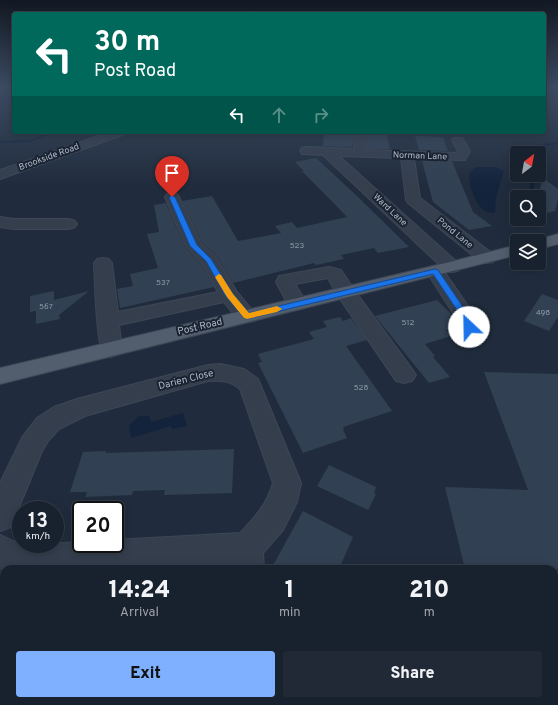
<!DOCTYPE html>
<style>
:root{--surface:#18212e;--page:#212936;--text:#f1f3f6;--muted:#9fa3aa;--line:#363e4a;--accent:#7eb0ff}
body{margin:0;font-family:Overpass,sans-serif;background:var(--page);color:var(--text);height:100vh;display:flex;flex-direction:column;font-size:15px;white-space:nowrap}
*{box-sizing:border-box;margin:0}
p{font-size:13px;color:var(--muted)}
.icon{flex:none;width:22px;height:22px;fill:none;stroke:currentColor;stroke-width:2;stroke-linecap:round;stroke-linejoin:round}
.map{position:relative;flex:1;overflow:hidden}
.panel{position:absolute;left:0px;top:565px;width:558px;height:140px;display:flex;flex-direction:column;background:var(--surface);border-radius:12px 12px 0 0;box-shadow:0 2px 10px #0003,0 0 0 1px var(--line)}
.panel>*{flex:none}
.hud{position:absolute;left:12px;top:12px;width:534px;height:122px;border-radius:4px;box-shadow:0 2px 10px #0003,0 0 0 1px var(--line);background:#00695c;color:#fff;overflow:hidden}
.needle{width:26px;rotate:31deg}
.tools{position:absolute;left:510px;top:146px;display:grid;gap:8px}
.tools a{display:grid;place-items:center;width:36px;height:36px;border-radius:4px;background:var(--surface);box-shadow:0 2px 10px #0003,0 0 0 1px var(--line);font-size:20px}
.speed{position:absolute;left:12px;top:501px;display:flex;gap:8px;font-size:20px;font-weight:700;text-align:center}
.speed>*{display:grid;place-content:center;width:52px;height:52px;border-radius:50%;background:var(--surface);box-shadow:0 2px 10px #0003,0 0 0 1px var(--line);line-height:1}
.speed small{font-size:10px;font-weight:400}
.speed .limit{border:2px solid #111;border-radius:6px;background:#fff;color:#111}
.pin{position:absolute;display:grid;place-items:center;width:34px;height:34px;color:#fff;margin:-41px -17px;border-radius:50% 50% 50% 0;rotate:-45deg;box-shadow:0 0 4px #0007}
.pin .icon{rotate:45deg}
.me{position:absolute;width:44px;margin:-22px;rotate:336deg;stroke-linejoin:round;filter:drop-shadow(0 0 3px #0008)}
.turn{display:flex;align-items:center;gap:14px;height:84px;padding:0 16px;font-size:18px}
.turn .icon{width:52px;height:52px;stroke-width:2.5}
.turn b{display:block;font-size:28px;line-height:34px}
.lanes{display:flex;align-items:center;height:38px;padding:0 16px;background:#0003;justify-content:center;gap:20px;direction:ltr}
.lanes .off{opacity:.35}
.eta{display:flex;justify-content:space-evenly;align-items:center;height:68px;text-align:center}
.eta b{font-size:24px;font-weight:800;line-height:28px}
.action{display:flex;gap:8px;margin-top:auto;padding:8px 16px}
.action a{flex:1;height:46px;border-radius:4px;background:var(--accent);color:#111;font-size:16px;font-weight:800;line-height:46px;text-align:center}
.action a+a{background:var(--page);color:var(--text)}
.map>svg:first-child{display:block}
</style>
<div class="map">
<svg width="558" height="705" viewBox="0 0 558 705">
<rect width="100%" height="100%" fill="#202c3d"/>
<g fill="#13233b">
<path d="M476 167H496L504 171 496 198 495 213C477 215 469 187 469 173Z"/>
<polygon points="183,413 187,426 172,429 171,426 131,438 129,425 139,416 149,416 151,422"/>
</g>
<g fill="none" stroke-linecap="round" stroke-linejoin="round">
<g fill="#13233b" fill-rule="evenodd">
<polygon points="50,132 55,132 31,142 0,143 0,141 31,140"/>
<polygon points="558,142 558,144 541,147 543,154 541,160 539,161 539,154 538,145"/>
<polygon points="533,175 537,175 531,197 527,197"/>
<polygon points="521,219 525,219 523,224 521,225 519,224"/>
</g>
</g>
<g fill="#324053">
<polygon points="324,133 352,134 352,147 323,146"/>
<polygon points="366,134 387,135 390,149 367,149"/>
<polygon points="415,136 443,137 448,151 419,150"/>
<polygon points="316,158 356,195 409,247 378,253 374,248 341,255 344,259 316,265 314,263 233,283 216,255 202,243 182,201 212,196 238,241 281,233 275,226 292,222 297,228 347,217 302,171 304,171 295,162"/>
<polygon points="422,161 452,161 473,212 492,226 469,230 433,202"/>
<polygon points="543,178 558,189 558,199 555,211 539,215 539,192"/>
<polygon points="166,203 185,247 201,264 214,287 120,308 117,289 133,286 130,274 158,268 147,234 159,232 154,205"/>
<polygon points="54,291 54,300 89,291 59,315 60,319 36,324 36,311 30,312 30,296"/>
<polygon points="542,294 558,300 558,317 549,331 524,321"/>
<polygon points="437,300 453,316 456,320 457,328 446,330 451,336 425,344 435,356 433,357 450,377 429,383 375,316"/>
<polygon points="340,317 343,321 351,318 367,340 346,346 392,411 343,427 344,429 343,430 347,438 303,453 258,363 262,362 258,354 314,339 309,332 327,327 323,321"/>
<polygon points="484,372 558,374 558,569 465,569 445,487 528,490"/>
<polygon points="234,449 232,493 164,495 165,490 133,491 132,495 85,497 87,492 70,492 83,452 106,451 105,453"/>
<polygon points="329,465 376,487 374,493 376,494 368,510 317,486"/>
<polygon points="303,511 353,537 339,569 271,569"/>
</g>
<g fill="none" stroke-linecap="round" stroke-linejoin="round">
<g stroke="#3d4755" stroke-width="2">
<g id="minor">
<polygon points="0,87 9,87 0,93"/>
<polygon points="110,132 127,132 125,134 0,179 0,170"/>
<polygon points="361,132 365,135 366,150 457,153 458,151 452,140 454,138 462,138 470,151 465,160 414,159 420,198 493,254 496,258 493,262 487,263 481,262 408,203 406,200 401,158 339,156 458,263 461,267 458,271 452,272 446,271 323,155 302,154 300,151 302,148 306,147 354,149 353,135 355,133"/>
<path d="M172 193 177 194 179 197 201 244 215 256 237 292 257 316 254 321C239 325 233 313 224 302L119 325 122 349 119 354 111 357 103 354C96 342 95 281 94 263L97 259 103 258 109 259 112 263 118 312 218 292 202 263 186 246 165 197 167 194Z"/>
<polygon points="0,217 14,219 69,219 75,221 77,224 75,227 69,229 14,229 0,227"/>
<polygon points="435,266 441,267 477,319 481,335 477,340 470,342 463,340 459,335 457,319 426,271 429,267"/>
<polygon points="329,267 341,270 355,291 412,369 416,375 412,381 404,383 396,381 336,293 328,278 295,284 307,304 304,308 297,310 290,308 276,282 279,276"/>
<path d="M220 364 244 369 258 379 301 483 297 502 283 530 263 553 264 569H232V564L155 569 4 570 0 568V535L21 545 81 542V544H115V540L240 533C256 516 266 506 273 483L240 389C230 381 221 380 208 381L85 416 59 429 48 441 42 451 11 527 0 531V483L23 436 37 418 54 407 77 399 208 365Z"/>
<rect x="235" y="701" width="38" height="4"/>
</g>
</g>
<g stroke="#3d4755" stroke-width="2">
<g id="major">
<polygon points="558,234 558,244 539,249 539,241 533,241"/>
<polygon points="517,245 517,255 0,384 0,368 450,262"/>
</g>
</g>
<use href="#minor" fill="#343e4d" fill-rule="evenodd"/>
<use href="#major" fill="#525d6d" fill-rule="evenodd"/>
</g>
<linearGradient id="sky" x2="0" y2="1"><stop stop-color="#121822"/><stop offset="0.47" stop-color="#3c4b62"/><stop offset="1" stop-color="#3c4b62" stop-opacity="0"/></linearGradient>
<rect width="558" height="186" fill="url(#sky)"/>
<polygon fill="#1a73e8" stroke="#114b97" points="172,195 175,197 197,245 211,259 233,294 249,313 435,269 438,270 471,319 473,327 469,330 466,329 463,319 433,274 247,319 244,318 225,295 206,261 190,246 169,197"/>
<polygon fill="#f59e0b" points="219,274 221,275 233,294 249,313 277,306 282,309 277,312 247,319 244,318 227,297 215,277"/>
<g text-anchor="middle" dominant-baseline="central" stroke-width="4" stroke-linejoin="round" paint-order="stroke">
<g font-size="8" fill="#8e99a9">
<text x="297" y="246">523</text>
<text x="163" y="283">537</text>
<text x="46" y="307">567</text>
<text x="543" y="313">498</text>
<text x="408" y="323">512</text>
<text x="361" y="388">528</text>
</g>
<g font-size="9" fill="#afb9c8" stroke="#1a2331">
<text transform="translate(420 156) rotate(2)">Norman Lane</text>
<text transform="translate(49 157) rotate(-20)">Brookside Road</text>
<text transform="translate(390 210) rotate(43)">Ward Lane</text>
<text transform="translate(455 233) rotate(39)">Pond Lane</text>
</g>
<g font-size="10" fill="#afb9c8" stroke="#1a2331">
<text transform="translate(200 327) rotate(-13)">Post Road</text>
<text transform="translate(186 380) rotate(-14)">Darien Close</text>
</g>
</g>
</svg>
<div class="tools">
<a><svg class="needle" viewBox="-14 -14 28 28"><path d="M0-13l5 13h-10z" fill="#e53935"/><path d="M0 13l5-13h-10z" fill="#9fa3aa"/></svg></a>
<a><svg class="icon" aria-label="search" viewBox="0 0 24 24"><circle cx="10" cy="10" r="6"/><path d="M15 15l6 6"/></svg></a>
<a><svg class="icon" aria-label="layers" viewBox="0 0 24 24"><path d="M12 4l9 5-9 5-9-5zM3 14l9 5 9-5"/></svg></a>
</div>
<div class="speed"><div>13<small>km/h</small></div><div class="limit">20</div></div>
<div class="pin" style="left:172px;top:197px;background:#d93025"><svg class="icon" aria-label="arrive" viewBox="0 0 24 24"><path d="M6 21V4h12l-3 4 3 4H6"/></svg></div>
<svg class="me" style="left:469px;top:327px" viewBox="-20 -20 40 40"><circle r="19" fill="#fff"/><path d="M0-13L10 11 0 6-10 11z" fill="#1a73e8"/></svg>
<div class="hud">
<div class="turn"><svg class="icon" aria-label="left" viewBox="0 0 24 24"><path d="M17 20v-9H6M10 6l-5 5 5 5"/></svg><div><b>30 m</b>Post Road</div></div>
<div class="lanes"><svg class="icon" aria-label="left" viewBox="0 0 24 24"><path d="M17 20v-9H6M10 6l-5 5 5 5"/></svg><svg class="icon off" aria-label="ahead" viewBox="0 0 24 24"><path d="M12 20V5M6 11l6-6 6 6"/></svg><svg class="icon off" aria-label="right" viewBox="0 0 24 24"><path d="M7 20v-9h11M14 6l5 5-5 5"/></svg></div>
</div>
<section class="panel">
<div class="eta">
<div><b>14:24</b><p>Arrival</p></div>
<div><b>1</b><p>min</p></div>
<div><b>210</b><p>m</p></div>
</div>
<div class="action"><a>Exit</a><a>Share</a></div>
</section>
</div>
